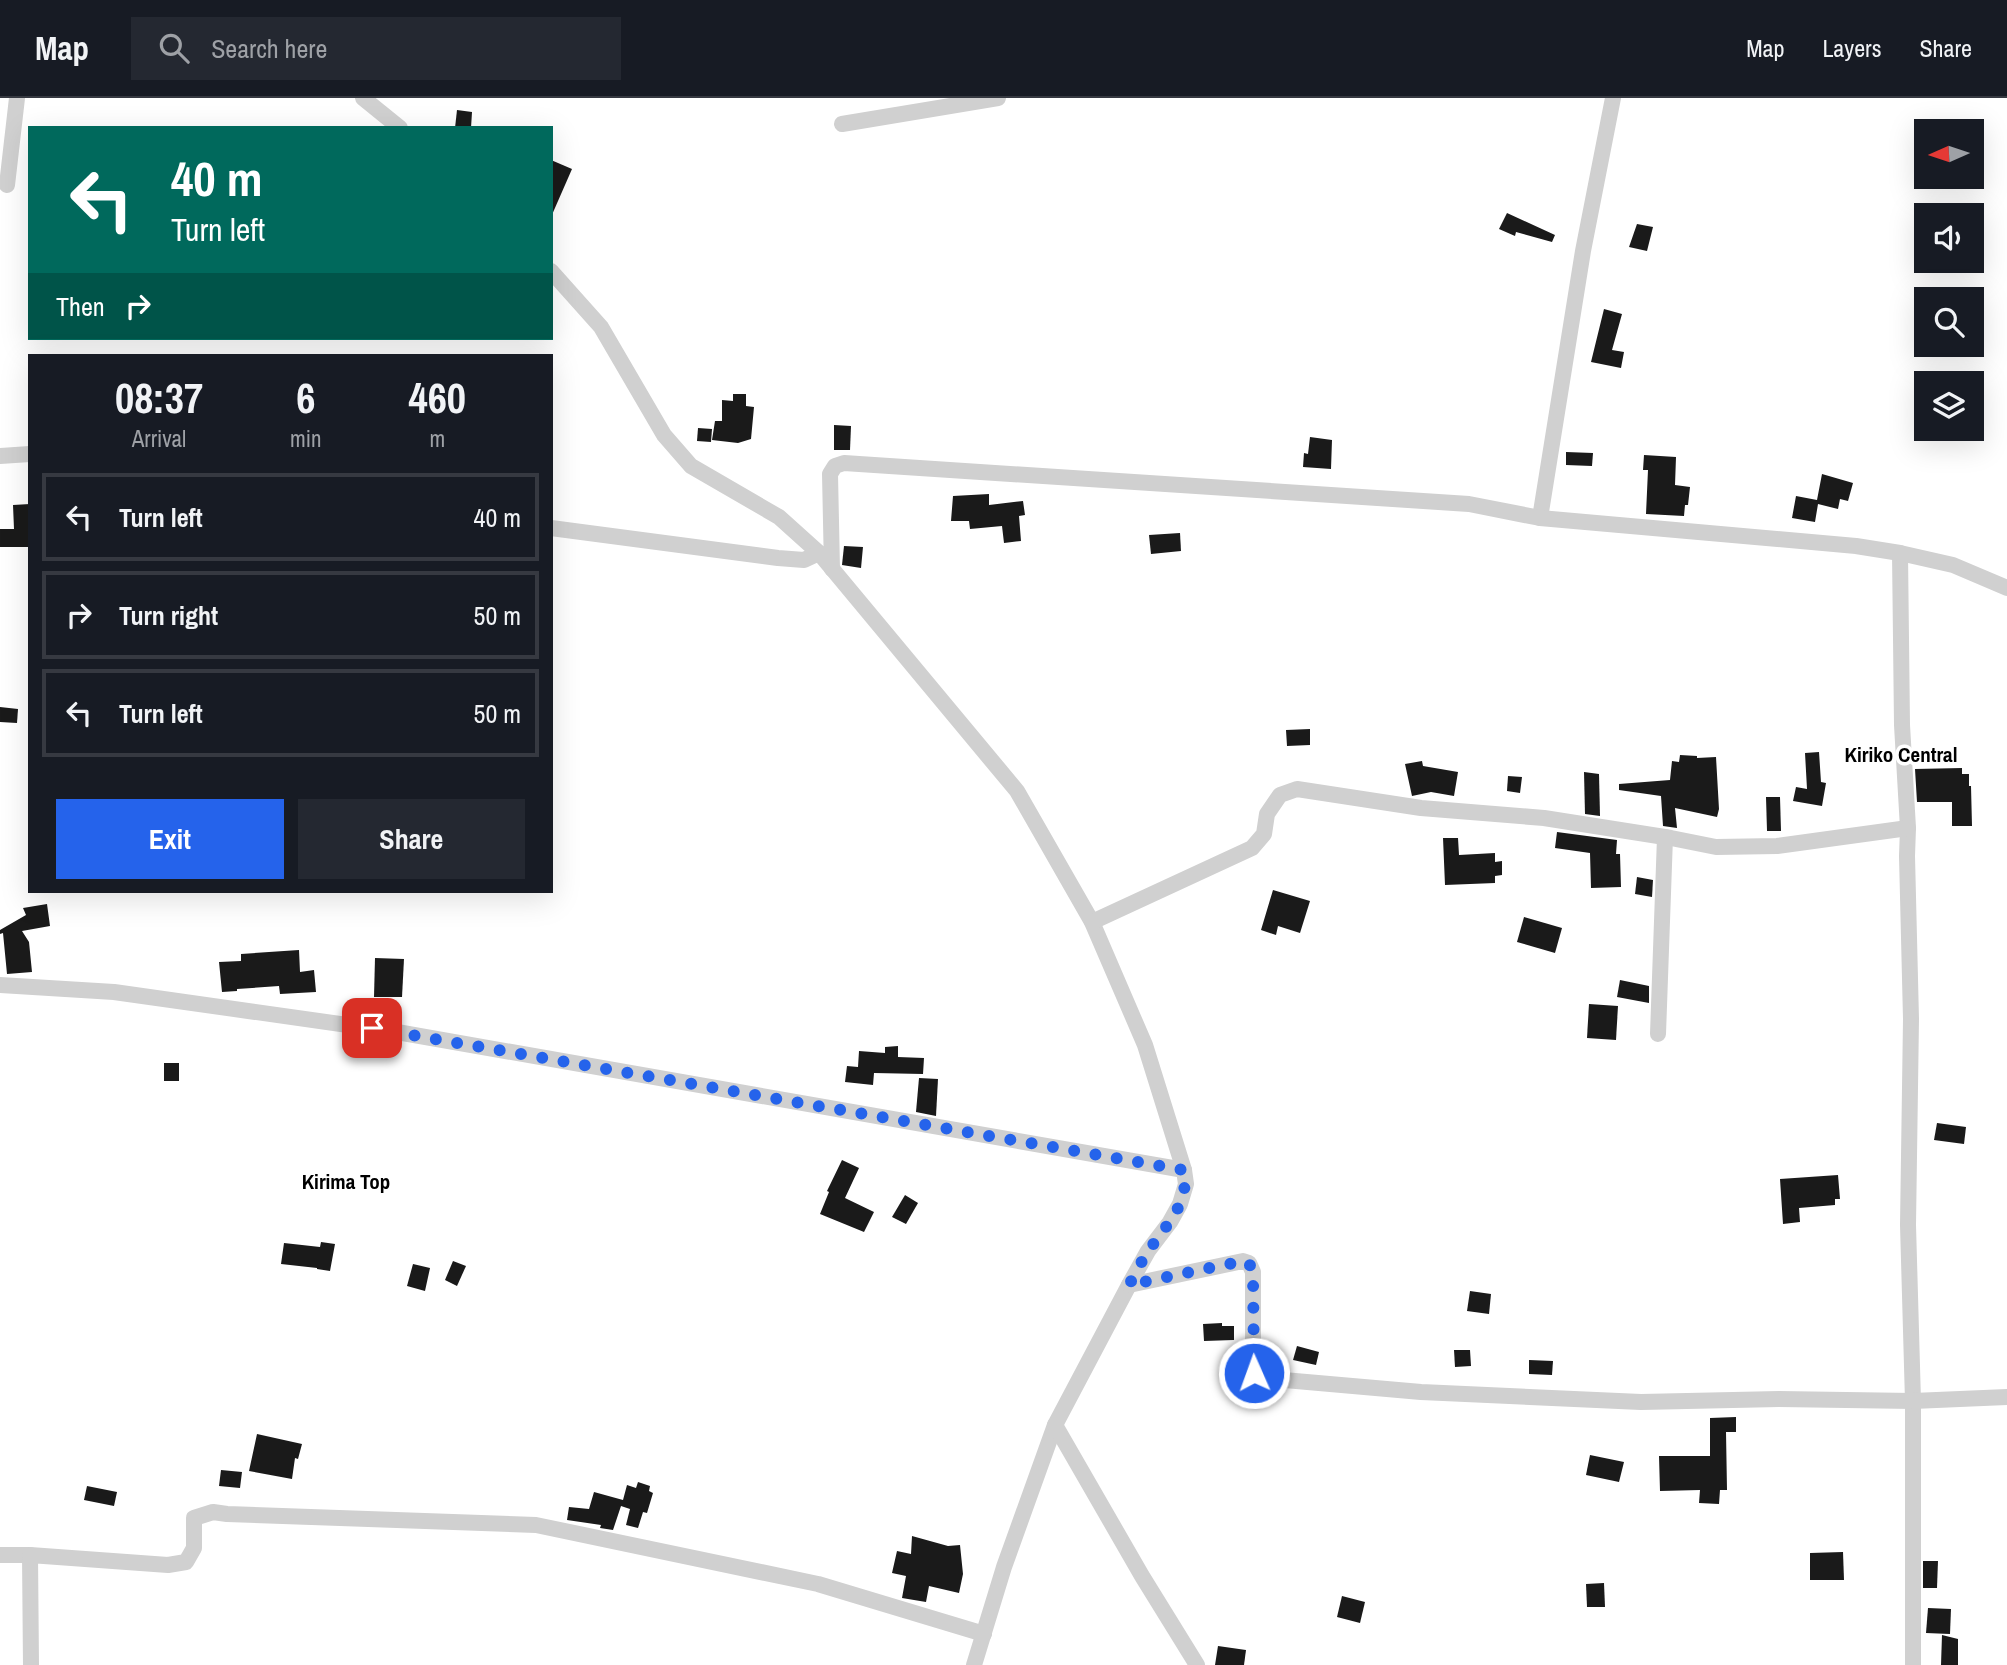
<!DOCTYPE html>
<style>
:root{--surface:#171b24;--page:#242831;--text:#f1f3f6;--muted:#9ea1a6;--line:#363941;--accent:#2563eb}
body{margin:0;font-family:"Archivo Narrow",sans-serif;background:var(--page);color:var(--text);height:100vh;display:flex;flex-direction:column;font-size:26px;white-space:nowrap}
*{box-sizing:border-box;margin:0}
p{font-size:23px;color:var(--muted)}
.icon{flex:none;width:38px;height:38px;fill:none;stroke:currentColor;stroke-width:2;stroke-linecap:round;stroke-linejoin:round}
.map{position:relative;flex:1;overflow:hidden}
.sheet{position:absolute;left:28px;top:256px;width:525px;height:539px;display:flex;flex-direction:column;background:var(--surface);border-radius:0px;box-shadow:0 7px 28px #0002}
.sheet>*{flex:none}
.top-card{position:absolute;left:28px;top:28px;width:525px;height:214px;border-radius:0px;box-shadow:0 7px 28px #0002;background:#00695c;color:#fff;overflow:hidden}
.needle{width:46px;rotate:267deg}
.controls{position:absolute;left:1914px;top:21px;display:grid;gap:14px}
.controls a{display:grid;place-items:center;width:70px;height:70px;border-radius:0px;background:var(--surface);box-shadow:0 7px 28px #0002;font-size:35px}
.pin{position:absolute;display:grid;place-items:center;width:60px;height:60px;color:#fff;margin:-30px;border-radius:14px;box-shadow:0 4px 10px #0006}
.me{position:absolute;width:77px;margin:-38px;rotate:358deg;stroke-linejoin:round;filter:drop-shadow(0 0 5px #0008)}
.turn{display:flex;align-items:center;gap:24px;height:147px;padding:0 28px;font-size:32px}
.turn .icon{width:91px;height:91px;stroke-width:2.5}
.turn b{display:block;font-size:49px;line-height:60px}
.then{display:flex;align-items:center;height:66px;padding:0 28px;background:#0003;gap:14px;font-size:26px}
.eta{display:flex;justify-content:space-evenly;align-items:center;height:119px;text-align:center}
.eta b{font-size:42px;font-weight:700;line-height:49px}
.primary-button{display:flex;gap:14px;margin-top:auto;padding:14px 28px}
.primary-button a{flex:1;height:80px;border-radius:0px;background:var(--accent);color:#fff;font-size:28px;font-weight:700;line-height:80px;text-align:center}
.primary-button a+a{background:var(--page);color:var(--text)}
ul{padding:0;list-style:none}
li{display:flex;align-items:center;gap:21px;height:88px;margin:0 14px 10px;padding:0 14px;border:4px solid var(--line);border-radius:0px}
li div{flex:1}
li b{display:block;font-size:26px}
li em{font-style:normal}
header{display:flex;align-items:center;gap:42px;box-sizing:border-box;height:98px;padding:0 35px;background:var(--surface);border-bottom:2px solid var(--line)}
header strong{font-size:33px}
nav{display:flex;gap:38px;margin-inline-start:auto;font-size:24px}
.search{width:490px;height:63px;background:var(--page);display:flex;align-items:center;gap:18px;box-sizing:border-box;padding:0 24px;border-radius:0px;color:var(--muted);font-size:26px}
.map>svg:first-child{display:block}
</style>
<header>
<strong>Map</strong>
<div class="search"><svg class="icon" aria-label="search" viewBox="0 0 24 24"><circle cx="10" cy="10" r="6"/><path d="M15 15l6 6"/></svg>Search here</div>
<nav><a>Map</a><a>Layers</a><a>Share</a></nav>
</header>
<div class="map">
<svg width="2007" height="1567" viewBox="0 0 2007 1567">
<rect width="100%" height="100%" fill="#fff"/>
<g fill="#1a1a1a">
<polygon points="457,12 472,14 471,30 455,30"/>
<polygon points="551,62 572,71 551,119"/>
<polygon points="1507,115 1555,137 1552,144 1516,134 1515,138 1499,131"/>
<polygon points="1637,126 1653,129 1647,153 1629,149"/>
<polygon points="1604,211 1622,216 1612,252 1624,254 1621,270 1591,264"/>
<polygon points="733,296 746,296 746,308 754,309 751,341 738,345 712,342 715,323 722,323 722,302 733,303"/>
<polygon points="834,327 851,328 850,352 834,352"/>
<polygon points="698,330 712,331 711,344 697,343"/>
<polygon points="1310,339 1332,342 1331,371 1303,369 1304,355 1308,356"/>
<polygon points="1566,354 1593,355 1592,368 1566,367"/>
<polygon points="1644,357 1676,359 1675,387 1690,389 1688,407 1685,407 1684,418 1646,416 1648,372 1643,372"/>
<polygon points="1822,376 1853,385 1848,403 1840,401 1838,411 1818,406 1815,424 1792,420 1796,398 1817,402"/>
<polygon points="989,396 989,407 1023,403 1025,417 1019,418 1021,443 1004,445 1002,428 970,431 969,423 951,423 953,398"/>
<polygon points="30,406 30,420 28,420 28,449 0,449 0,431 14,431 13,407"/>
<polygon points="1180,435 1181,453 1151,456 1149,437"/>
<polygon points="844,448 863,449 861,470 842,467"/>
<polygon points="0,609 18,611 17,625 0,624"/>
<polygon points="1310,631 1310,647 1287,648 1286,632"/>
<polygon points="1819,654 1821,684 1826,685 1822,708 1793,703 1796,689 1807,691 1805,655"/>
<polygon points="1680,657 1697,658 1697,660 1716,659 1719,711 1717,719 1675,710 1677,730 1663,728 1661,698 1619,692 1619,686 1670,682 1672,663 1679,664"/>
<polygon points="1422,663 1423,668 1458,674 1454,698 1431,694 1412,698 1405,666"/>
<polygon points="1962,670 1962,676 1969,676 1969,688 1971,688 1972,728 1952,728 1952,704 1917,704 1915,671"/>
<polygon points="1584,674 1599,676 1600,718 1585,716"/>
<polygon points="1508,678 1522,679 1520,695 1507,693"/>
<polygon points="1766,699 1780,699 1781,733 1767,733"/>
<polygon points="1557,734 1617,742 1616,756 1620,756 1621,789 1591,790 1590,755 1555,750"/>
<polygon points="1443,740 1458,740 1459,757 1495,755 1495,764 1502,763 1502,777 1495,778 1495,785 1445,787"/>
<polygon points="1637,779 1653,782 1652,799 1635,796"/>
<polygon points="1273,792 1310,803 1300,835 1278,828 1276,837 1261,832"/>
<polygon points="47,806 50,828 22,833 29,844 32,874 7,876 3,835 0,836 0,832 26,817 23,810"/>
<polygon points="1524,819 1562,830 1555,855 1517,844"/>
<polygon points="299,852 300,874 314,872 316,894 280,896 279,888 237,891 237,893 222,894 219,864 241,863 241,856"/>
<polygon points="375,860 404,861 402,899 374,899"/>
<polygon points="1620,882 1649,888 1649,905 1617,899"/>
<polygon points="1589,906 1618,908 1616,942 1587,940"/>
<polygon points="898,948 898,959 924,960 923,976 874,975 873,987 845,984 847,968 858,969 859,953 885,955 885,949"/>
<rect x="164" y="965" width="15" height="18"/>
<polygon points="919,980 938,981 936,1018 916,1014"/>
<polygon points="1937,1025 1966,1029 1964,1046 1934,1042"/>
<polygon points="842,1062 859,1070 845,1100 874,1114 864,1134 820,1116 829,1094 827,1093"/>
<polygon points="1838,1077 1840,1101 1835,1101 1835,1107 1799,1110 1800,1124 1783,1126 1780,1081"/>
<polygon points="905,1097 918,1105 906,1126 892,1119"/>
<polygon points="321,1144 335,1146 330,1173 317,1171 317,1170 281,1166 284,1145 320,1149"/>
<polygon points="453,1163 466,1168 457,1188 445,1182"/>
<polygon points="413,1166 430,1170 425,1193 407,1188"/>
<polygon points="1470,1193 1491,1196 1489,1216 1467,1213"/>
<polygon points="1222,1225 1222,1228 1234,1228 1234,1242 1204,1243 1203,1226"/>
<polygon points="1297,1248 1319,1254 1316,1267 1293,1262"/>
<polygon points="1454,1252 1470,1252 1471,1268 1455,1269"/>
<polygon points="1529,1262 1553,1263 1552,1277 1529,1276"/>
<polygon points="1736,1319 1736,1334 1726,1334 1727,1392 1720,1392 1719,1406 1699,1405 1700,1392 1660,1393 1659,1358 1710,1358 1710,1320"/>
<polygon points="257,1336 302,1346 298,1361 295,1360 292,1381 249,1373"/>
<polygon points="1590,1357 1624,1364 1619,1384 1586,1377"/>
<polygon points="221,1372 242,1374 240,1390 219,1388"/>
<polygon points="638,1384 650,1388 649,1393 653,1395 647,1415 643,1414 638,1430 626,1427 630,1411 621,1408 613,1432 600,1430 601,1427 567,1422 569,1409 589,1411 594,1394 623,1402 627,1387 636,1390"/>
<polygon points="87,1388 117,1394 114,1408 84,1402"/>
<polygon points="912,1438 948,1448 960,1447 963,1476 959,1495 929,1488 926,1504 902,1500 906,1478 892,1475 897,1453 911,1456"/>
<polygon points="1843,1454 1844,1482 1810,1482 1810,1455"/>
<polygon points="1923,1463 1938,1463 1937,1490 1923,1490"/>
<polygon points="1604,1485 1605,1509 1587,1509 1586,1486"/>
<polygon points="1342,1498 1365,1504 1360,1525 1337,1519"/>
<polygon points="1928,1510 1951,1511 1950,1536 1926,1535"/>
<polygon points="1942,1537 1958,1541 1958,1567 1941,1567"/>
<polygon points="1218,1548 1246,1552 1244,1567 1215,1567"/>
</g>
<g fill="none" stroke-linecap="round" stroke-linejoin="round">
<g stroke="#d0d0d0" stroke-width="16">
<polyline points="363,0 400,30"/>
<polyline points="842,26 998,0"/>
<polyline points="7,87 17,0"/>
<polyline points="551,173 601,229 664,337 691,368 779,419 819,455 1017,693 1092,824 1145,947 1184,1072 1186,1086 1180,1106 1170,1124 1148,1153 1129,1187 1055,1327 1004,1469 974,1567"/>
<polyline points="0,358 30,356"/>
<polyline points="1540,420 1583,153 1613,0"/>
<polyline points="551,430 778,460 804,462 819,455"/>
<polyline points="1900,455 1902,627 1908,730 1907,758 1911,921 1908,1127 1913,1303 1913,1567"/>
<polyline points="832,471 830,376 835,368 844,365 1469,406 1540,420 1856,448 1900,455 1953,467 2007,490"/>
<polyline points="1092,824 1252,750 1264,736 1267,716 1280,697 1297,691 1421,710 1544,720 1671,740 1716,749 1777,748 1908,730"/>
<polyline points="0,887 114,894 397,934 1184,1072"/>
<polyline points="1658,936 1665,739"/>
<polyline points="1129,1187 1243,1163 1249,1165 1253,1174 1253,1270 1256,1278 1262,1280 1421,1294 1641,1304 1779,1301 1913,1303 2007,1299"/>
<polyline points="1055,1327 1142,1478 1197,1567"/>
<polyline points="0,1457 30,1457"/>
<polyline points="31,1567 30,1457 168,1467 186,1464 194,1450 194,1420 213,1414 227,1416 536,1427 818,1486 984,1536"/>
</g>
</g>
<g fill="none" stroke-linecap="round" stroke-linejoin="round">
<path stroke="#2563eb" stroke-width="12" stroke-dasharray="0 21.6" d="M372 930 1184 1072C1190 1107 1165 1127 1148 1154 1141 1164 1135 1176 1129 1187L1243 1163 1249 1165 1253 1174 1254 1275"/>
</g>
<g text-anchor="middle" dominant-baseline="central" stroke-width="7" stroke-linejoin="round" paint-order="stroke">
<g font-size="21" font-weight="bold" fill="#000" stroke="#fff">
<text x="1901" y="656">Kiriko Central</text>
<text x="346" y="1083">Kirima Top</text>
</g>
</g>
</svg>
<div class="controls">
<a><svg class="needle" viewBox="-14 -14 28 28"><path d="M0-13l5 13h-10z" fill="#e53935"/><path d="M0 13l5-13h-10z" fill="#9ea1a6"/></svg></a>
<a><svg class="icon" aria-label="sound" viewBox="0 0 24 24"><path d="M4 9h4l5-4v14l-5-4H4zM17 9q2 3 0 6"/></svg></a>
<a><svg class="icon" aria-label="search" viewBox="0 0 24 24"><circle cx="10" cy="10" r="6"/><path d="M15 15l6 6"/></svg></a>
<a><svg class="icon" aria-label="layers" viewBox="0 0 24 24"><path d="M12 4l9 5-9 5-9-5zM3 14l9 5 9-5"/></svg></a>
</div>
<div class="pin" style="left:372px;top:930px;background:#d93025"><svg class="icon" aria-label="arrive" viewBox="0 0 24 24"><path d="M6 21V4h12l-3 4 3 4H6"/></svg></div>
<svg class="me" style="left:1254px;top:1275px" viewBox="-20 -20 40 40"><circle r="17" fill="#2563eb" stroke="#fff" stroke-width="3"/><path d="M0-11L8 9 0 5-8 9z" fill="#fff"/></svg>
<div class="top-card">
<div class="turn"><svg class="icon" aria-label="left" viewBox="0 0 24 24"><path d="M17 20v-9H6M10 6l-5 5 5 5"/></svg><div><b>40 m</b>Turn left</div></div>
<div class="then">Then<svg class="icon" aria-label="right" viewBox="0 0 24 24"><path d="M7 20v-9h11M14 6l5 5-5 5"/></svg></div>
</div>
<section class="sheet">
<div class="eta">
<div><b>08:37</b><p>Arrival</p></div>
<div><b>6</b><p>min</p></div>
<div><b>460</b><p>m</p></div>
</div>
<ul>
<li><svg class="icon" aria-label="left" viewBox="0 0 24 24"><path d="M17 20v-9H6M10 6l-5 5 5 5"/></svg><div><b>Turn left</b></div><em>40 m</em></li>
<li><svg class="icon" aria-label="right" viewBox="0 0 24 24"><path d="M7 20v-9h11M14 6l5 5-5 5"/></svg><div><b>Turn right</b></div><em>50 m</em></li>
<li><svg class="icon" aria-label="left" viewBox="0 0 24 24"><path d="M17 20v-9H6M10 6l-5 5 5 5"/></svg><div><b>Turn left</b></div><em>50 m</em></li>
</ul>
<div class="primary-button"><a>Exit</a><a>Share</a></div>
</section>
</div>
